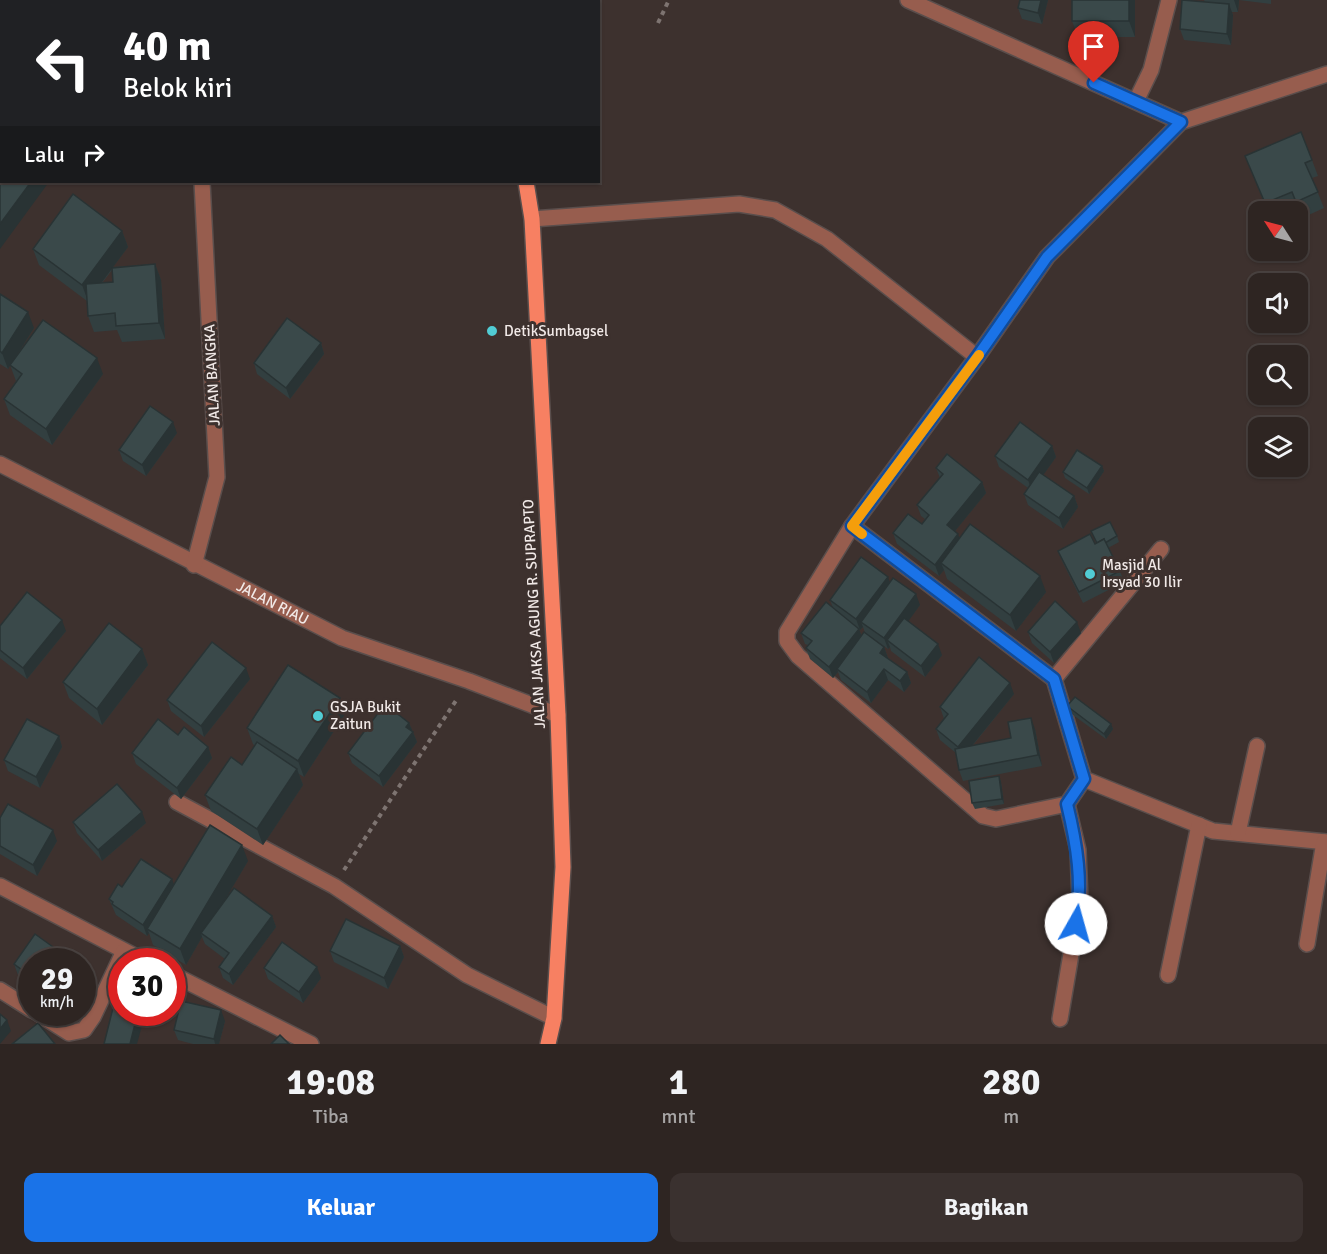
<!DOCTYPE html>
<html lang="id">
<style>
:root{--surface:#2e2522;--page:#3a312f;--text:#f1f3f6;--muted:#a7a5a5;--line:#494240;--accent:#1a73e8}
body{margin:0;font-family:Signika,sans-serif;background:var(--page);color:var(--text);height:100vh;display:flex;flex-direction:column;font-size:22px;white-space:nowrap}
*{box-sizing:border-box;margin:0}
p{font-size:20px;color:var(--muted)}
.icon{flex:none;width:33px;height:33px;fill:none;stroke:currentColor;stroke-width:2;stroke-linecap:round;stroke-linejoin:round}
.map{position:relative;height:1044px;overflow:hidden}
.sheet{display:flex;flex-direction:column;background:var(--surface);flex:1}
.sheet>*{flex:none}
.banner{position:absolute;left:0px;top:0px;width:600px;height:183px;box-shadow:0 2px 4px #0004,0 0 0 2px var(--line);background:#202124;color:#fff;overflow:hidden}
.needle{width:39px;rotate:306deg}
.buttons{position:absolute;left:1248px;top:201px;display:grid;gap:12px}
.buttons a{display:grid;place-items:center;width:60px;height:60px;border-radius:12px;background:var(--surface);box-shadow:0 2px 4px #0004,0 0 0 2px var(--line);font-size:30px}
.speed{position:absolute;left:18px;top:948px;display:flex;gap:12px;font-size:30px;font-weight:700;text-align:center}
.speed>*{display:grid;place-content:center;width:78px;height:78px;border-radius:50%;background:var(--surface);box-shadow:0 2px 4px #0004,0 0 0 2px var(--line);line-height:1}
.speed small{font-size:15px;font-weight:400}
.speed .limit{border:9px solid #d22;background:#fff;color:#111}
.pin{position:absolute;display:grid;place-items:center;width:51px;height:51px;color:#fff;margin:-62px -26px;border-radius:50% 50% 50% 0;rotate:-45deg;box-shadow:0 0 6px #0007}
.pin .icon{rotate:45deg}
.me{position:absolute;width:66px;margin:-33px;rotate:7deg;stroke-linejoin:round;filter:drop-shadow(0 0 4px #0008)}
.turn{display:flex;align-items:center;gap:21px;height:126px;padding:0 24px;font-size:27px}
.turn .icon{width:78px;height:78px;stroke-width:2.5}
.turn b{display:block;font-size:42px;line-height:51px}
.then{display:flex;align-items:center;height:57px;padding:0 24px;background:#0003;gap:12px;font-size:22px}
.eta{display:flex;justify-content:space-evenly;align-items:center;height:102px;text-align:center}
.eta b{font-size:36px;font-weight:800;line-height:42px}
.primary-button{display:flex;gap:12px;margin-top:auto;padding:12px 24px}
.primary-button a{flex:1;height:69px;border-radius:12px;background:var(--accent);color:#fff;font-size:24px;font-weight:800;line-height:69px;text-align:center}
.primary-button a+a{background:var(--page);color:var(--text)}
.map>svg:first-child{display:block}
</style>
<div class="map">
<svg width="1327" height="1044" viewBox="0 0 1327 1044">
<rect width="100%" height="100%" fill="#3d312e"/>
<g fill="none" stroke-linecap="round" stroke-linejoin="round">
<g stroke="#5a4e4c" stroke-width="18">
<g id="minor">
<polyline points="191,0 191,2"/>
<polyline points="908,0 1181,122 1327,74"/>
<polyline points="1136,101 1151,70 1169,0"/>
<polyline points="532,219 739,204 775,210 827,239 977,357"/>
<path id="s1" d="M0 464 342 638 469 681 558 715"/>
<polyline points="852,526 1054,679"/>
<polyline points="1161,549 1054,679 1084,779 1213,831 1327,842"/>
<polyline points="194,565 217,477 202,182"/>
<polyline points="1084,779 1067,804 996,819 983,816 798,656 787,641 787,632 852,526 977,357 1047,257 1181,122"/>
<polyline points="177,802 334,886 467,975 554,1018"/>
<polyline points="1238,833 1257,746"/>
<polyline points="0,886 146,962"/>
<polyline points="1307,944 1324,842"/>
<polyline points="172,974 311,1044"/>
<polyline points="1168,975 1199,825"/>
<polyline points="0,990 32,1010"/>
<polyline points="36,1012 69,1033 84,1030 93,1017 124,951"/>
<polyline points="1060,1019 1080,901 1078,850 1067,804"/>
</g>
</g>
<g stroke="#5a4e4c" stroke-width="18">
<g id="major">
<polyline points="515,2 515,0"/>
<polyline points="526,182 532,219 558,715 563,867 554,1018 548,1044"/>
</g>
</g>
<g stroke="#7e7471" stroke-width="4" stroke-dasharray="4.5 4.5" stroke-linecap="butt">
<polyline points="658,23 669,0"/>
<polyline points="344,870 457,699"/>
</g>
<use href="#minor" stroke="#975d4e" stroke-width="15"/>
<use href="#major" stroke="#f78062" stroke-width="15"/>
</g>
<g fill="#323f40" fill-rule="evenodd">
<polygon points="1020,0 1048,0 1042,24 1022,19 1018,8"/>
<polygon points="1135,0 1135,37 1078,37 1072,21"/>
<polygon points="1204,0 1271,0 1271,4 1239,0 1238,12 1232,12 1233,15 1231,45 1184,40 1180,29 1205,2"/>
<polygon points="2,29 2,141 0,136 0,31"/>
<polygon points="1245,156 1312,160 1318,176 1312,178 1324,208 1302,218 1298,208 1289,212 1268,212"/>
<path d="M122 231 128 247 113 267 155 264 161 280 165 339 122 342 117 330 94 332 88 316 87 301 39 265 33 249ZM112 270 113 282 102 283 109 274Z"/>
<polygon points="0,294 34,328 8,369 0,364"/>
<polygon points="321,343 324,354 290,399 257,374 254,363"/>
<polygon points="10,365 103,374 52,445 10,415 4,399 16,381"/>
<polygon points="177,433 146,476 123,461 119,450"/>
<polygon points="1052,446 1056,457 1043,475 1074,496 1078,507 1063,529 1028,505 1024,494 1028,488 999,467 995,456"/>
<polygon points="1102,466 1104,471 1089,494 1065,478 1063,472"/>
<polygon points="936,468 982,482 986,493 955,531 960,538 1046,592 1016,631 947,579 944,570 939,576 897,544 893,533 922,524 925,519 921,516 917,505 940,478"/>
<polygon points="1091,531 1117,536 1119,542 1108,548 1120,571 1124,582 1083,603 1062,561 1058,551 1096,543"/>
<polygon points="890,582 920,605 908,621 942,655 925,677 891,651 890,647 888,649 865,633 863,627 860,630 859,630 862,636 884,647 888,658 907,672 911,683 904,692 888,680 871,703 841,680 838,672 833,678 810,659 806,648 808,645 805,644 801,633 833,608 830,600"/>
<polygon points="0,626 66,631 27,679 0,658"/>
<polygon points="1028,632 1081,633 1054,663 1032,643"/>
<polygon points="142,649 148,665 102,725 69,698 63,682"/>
<polygon points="250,679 204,737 171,711 167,700"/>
<polygon points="1014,694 973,745 1011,738 1035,729 1042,766 963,781 959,770 956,753 940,740 936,729 944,719 940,707"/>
<polygon points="340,698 345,714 304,777 299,774 303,785 263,845 211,811 205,795 242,765 255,746 253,744 247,728"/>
<polygon points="1067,706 1111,724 1113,729 1106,739 1069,712"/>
<polygon points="409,723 417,742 383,787 352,763 348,753"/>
<polygon points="178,735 208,747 212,758 181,799 136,764 132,753"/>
<polygon points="59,736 62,747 40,788 8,771 4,760"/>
<polygon points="999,776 1001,782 1004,804 975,809 972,803"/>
<polygon points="0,818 57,841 37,876 0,854"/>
<polygon points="73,822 146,823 102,861 77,833"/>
<polygon points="248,861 221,906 272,916 276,927 233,985 223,978 219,967 225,959 205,944 202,937 186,965 153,945 149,933 147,936 116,915 109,899 122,887 174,884"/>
<polygon points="400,946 404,957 388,989 334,962 330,951"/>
<polygon points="32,962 32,985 18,975 14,964"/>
<polygon points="264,968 321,978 303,1003 268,979"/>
<polygon points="225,1021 219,1044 193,1044 178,1040 174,1030"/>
</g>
<g fill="#293334">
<polygon points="1041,0 1048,0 1042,24 1038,13"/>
<polygon points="1129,0 1135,0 1135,37 1129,21"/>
<polygon points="1234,0 1239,0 1238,12"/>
<polygon points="1229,4 1233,15 1231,45 1227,34"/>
<polygon points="2,102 2,126 0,128 0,104"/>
<polygon points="31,182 49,182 0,249 0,224"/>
<polygon points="122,231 128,247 88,301 82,285"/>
<polygon points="155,264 161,280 165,339 159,323"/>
<polygon points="28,312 34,328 8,369 2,353"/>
<polygon points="321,343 324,354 290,399 286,388"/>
<polygon points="97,358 103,374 52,445 46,429"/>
<polygon points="173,422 177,433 146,476 142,465"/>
<polygon points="1052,446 1056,457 1032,491 1028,480"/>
<polygon points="1102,466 1104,471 1089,494 1087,488"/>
<polygon points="982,482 986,493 951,536 947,525"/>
<polygon points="1074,496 1078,507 1063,529 1059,518"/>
<polygon points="958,534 962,545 941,563 944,570 939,576 935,565"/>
<polygon points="1040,576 1046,592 1016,631 1010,615"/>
<polygon points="888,577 892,588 861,622 863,627 860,630 856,619"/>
<polygon points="916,594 920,605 892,644 887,640 890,647 888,649 884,638"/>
<polygon points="62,620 66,631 27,679 23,668"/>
<polygon points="1077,622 1081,633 1054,663 1050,652"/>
<polygon points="859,629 863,640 837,669 838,672 833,678 829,667"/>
<polygon points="938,644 942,655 925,677 921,666"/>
<polygon points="884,647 888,658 884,664 880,653"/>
<polygon points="142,649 148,665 102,725 97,709"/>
<polygon points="246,668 250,679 204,737 201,726"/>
<polygon points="884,669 888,680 871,703 867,692"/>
<polygon points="907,672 911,683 904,692 900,681"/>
<polygon points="1010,683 1014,694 962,758 958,747"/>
<polygon points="340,698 345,714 304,777 298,761"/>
<polygon points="1031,718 1035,729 1042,766 1038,755"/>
<polygon points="409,723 417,742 383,787 379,776"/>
<polygon points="1111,724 1113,729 1106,739 1104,734"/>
<polygon points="59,736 62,747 40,788 36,777"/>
<polygon points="208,747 212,758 181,799 177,788"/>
<polygon points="297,769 303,785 263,845 257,829"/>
<polygon points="999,776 1001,782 1004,804 1002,799"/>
<polygon points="142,812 146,823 102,861 98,850"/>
<polygon points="53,830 57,841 37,876 33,865"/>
<polygon points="242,845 248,861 204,935 201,933 202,937 186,965 180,949"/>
<polygon points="172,879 176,890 147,929 149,933 147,936 143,925"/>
<polygon points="272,916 276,927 233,985 229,974"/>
<polygon points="400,946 404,957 388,989 384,978"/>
<polygon points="317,967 321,978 303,1003 299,992"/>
<polygon points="82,970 85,977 82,981"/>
<polygon points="221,1010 225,1021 219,1044 215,1044 214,1039"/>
<polygon points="138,1012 142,1012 144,1018 137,1044 130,1044"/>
<polygon points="7,1020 11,1031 0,1044 0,1029"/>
</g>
<g fill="#3a494a" stroke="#293334" stroke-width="1.5">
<polygon points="23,0 50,0 53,2 22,2"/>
<polygon points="1020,0 1041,0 1038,13 1018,8"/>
<rect x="1072" y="0" width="57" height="21"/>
<polygon points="1182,0 1229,4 1227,34 1180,29"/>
<polygon points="2,29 2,102 0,104 0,31"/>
<polygon points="2,117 2,129 0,128 0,119"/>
<polygon points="1301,132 1312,160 1305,163 1318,192 1296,202 1292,192 1265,203 1245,156"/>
<polygon points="2,162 2,182 31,182 0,224 0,164"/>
<polygon points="73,194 122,231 82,285 33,249"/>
<polygon points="155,264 159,323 116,326 115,313 88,316 86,284 113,282 112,268"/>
<polygon points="0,294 28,312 2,353 0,351"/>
<polygon points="287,318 321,343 286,388 254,363"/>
<polygon points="43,320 97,358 46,429 4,399 22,374 10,365"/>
<polygon points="150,406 173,422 142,465 119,450"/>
<polygon points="1020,422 1052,446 1028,480 995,456"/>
<polygon points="1077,450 1102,466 1087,488 1063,472"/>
<polygon points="947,454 982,482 947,525 958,534 935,565 893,533 908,514 922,524 929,515 917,505 943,474 936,468"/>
<polygon points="1039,472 1074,496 1059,518 1024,494"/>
<polygon points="1110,522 1117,536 1105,543 1104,539 1097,543 1091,531"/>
<polygon points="970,524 1040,576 1010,615 941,563"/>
<polygon points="1090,534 1095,544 1104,539 1120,571 1079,592 1058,551"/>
<polygon points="861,557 888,577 856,619 830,600"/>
<polygon points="893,578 916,594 884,638 861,622"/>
<polygon points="27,592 62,620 23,668 0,650 0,626"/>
<polygon points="1055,601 1077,622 1050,652 1028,632"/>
<polygon points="826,602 859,629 829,667 806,648 812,641 801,633"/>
<polygon points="904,618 938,644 921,666 887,640"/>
<polygon points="109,623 142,649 97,709 63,682"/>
<polygon points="864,632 884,647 880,653 907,672 900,681 884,669 867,692 837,669"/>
<polygon points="212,642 246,668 201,726 167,700"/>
<polygon points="979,657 1010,683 958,747 936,729 948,714 940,707"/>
<polygon points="288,665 340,698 298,761 247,728"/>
<polygon points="1075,697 1111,724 1104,734 1067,706"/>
<polygon points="385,704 409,723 406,727 413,732 379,776 348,753"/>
<polygon points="1031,718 1038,755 959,770 955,749 1011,738 1008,722"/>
<polygon points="27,719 59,736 36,777 4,760"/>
<polygon points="158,719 178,735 184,727 208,747 177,788 132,753"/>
<polygon points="257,742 297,769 257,829 205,795 231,757 242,765"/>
<polygon points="999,776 1002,799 972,803 969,781"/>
<polygon points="117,784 142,812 98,850 73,822"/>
<polygon points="8,804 53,830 33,865 0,846 0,818"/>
<polygon points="210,825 242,845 180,949 147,929"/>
<polygon points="141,859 172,879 143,925 112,904 113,902 109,899 118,884 122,887"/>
<polygon points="234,888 272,916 229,974 219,967 229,953 201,933"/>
<polygon points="346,919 400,946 384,978 330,951"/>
<polygon points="35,934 74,962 32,962 32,977 14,964"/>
<polygon points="282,942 317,967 299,992 264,968"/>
<polygon points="115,1000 122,1002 122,1012 138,1012 130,1044 104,1044"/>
<polygon points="181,1001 221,1010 214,1039 174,1030"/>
<polygon points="0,1014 7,1020 0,1029"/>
<polygon points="38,1023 55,1044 12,1044"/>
<polygon points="280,1035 289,1044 271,1044"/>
</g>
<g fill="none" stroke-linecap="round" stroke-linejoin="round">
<g stroke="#114b97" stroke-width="15">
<path id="route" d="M1076 924C1083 883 1077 845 1067 804L1084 779 1054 679 852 526 977 357 1047 257 1181 122 1094 83"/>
</g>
<use href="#route" stroke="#1a73e8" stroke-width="10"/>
<polyline stroke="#f59e0b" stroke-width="10" points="862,534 852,526 979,355"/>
</g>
<g fill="#51ccd4" stroke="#3d312e" stroke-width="2">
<circle cx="492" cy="331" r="6"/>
<circle cx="1090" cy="574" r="6"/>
<circle cx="318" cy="716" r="6"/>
</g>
<g text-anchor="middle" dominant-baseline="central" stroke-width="6" stroke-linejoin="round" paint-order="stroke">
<g font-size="15" fill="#f1e9e7" stroke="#3d312e" text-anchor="start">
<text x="504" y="331">DetikSumbagsel</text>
<text x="1102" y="565">Masjid Al<tspan x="1102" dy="17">Irsyad 30 Ilir</tspan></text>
<text x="330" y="707">GSJA Bukit<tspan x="330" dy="17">Zaitun</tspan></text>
</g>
<g font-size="15" fill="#f1e9e7" stroke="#3d312e">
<text transform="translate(212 375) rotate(-93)">JALAN BANGKA</text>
<text stroke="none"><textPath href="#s1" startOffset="306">JALAN RIAU</textPath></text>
<text transform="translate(534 614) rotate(-93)">JALAN JAKSA AGUNG R. SUPRAPTO</text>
</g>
</g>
</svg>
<div class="buttons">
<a><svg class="needle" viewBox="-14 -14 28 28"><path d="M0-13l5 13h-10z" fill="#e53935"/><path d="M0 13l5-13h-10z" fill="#a7a5a5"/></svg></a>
<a><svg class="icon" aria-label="sound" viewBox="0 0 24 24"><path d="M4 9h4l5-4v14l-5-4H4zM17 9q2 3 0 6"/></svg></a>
<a><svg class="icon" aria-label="search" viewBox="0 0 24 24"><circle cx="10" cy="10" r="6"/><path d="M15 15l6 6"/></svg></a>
<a><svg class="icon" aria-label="layers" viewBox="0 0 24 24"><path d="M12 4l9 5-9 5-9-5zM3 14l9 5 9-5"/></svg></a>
</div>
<div class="speed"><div>29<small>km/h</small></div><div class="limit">30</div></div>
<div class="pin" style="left:1094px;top:83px;background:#d93025"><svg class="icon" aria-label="arrive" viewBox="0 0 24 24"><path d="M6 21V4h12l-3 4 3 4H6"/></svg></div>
<svg class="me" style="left:1076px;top:924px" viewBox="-20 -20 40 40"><circle r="19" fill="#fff"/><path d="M0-13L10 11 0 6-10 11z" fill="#1a73e8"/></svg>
<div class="banner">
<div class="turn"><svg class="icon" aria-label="left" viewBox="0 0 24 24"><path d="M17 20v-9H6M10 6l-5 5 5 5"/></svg><div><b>40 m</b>Belok kiri</div></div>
<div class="then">Lalu<svg class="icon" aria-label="right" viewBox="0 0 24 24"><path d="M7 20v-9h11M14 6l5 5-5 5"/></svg></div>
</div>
</div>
<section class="sheet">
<div class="eta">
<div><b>19:08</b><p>Tiba</p></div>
<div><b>1</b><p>mnt</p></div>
<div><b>280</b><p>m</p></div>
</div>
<div class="primary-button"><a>Keluar</a><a>Bagikan</a></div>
</section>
